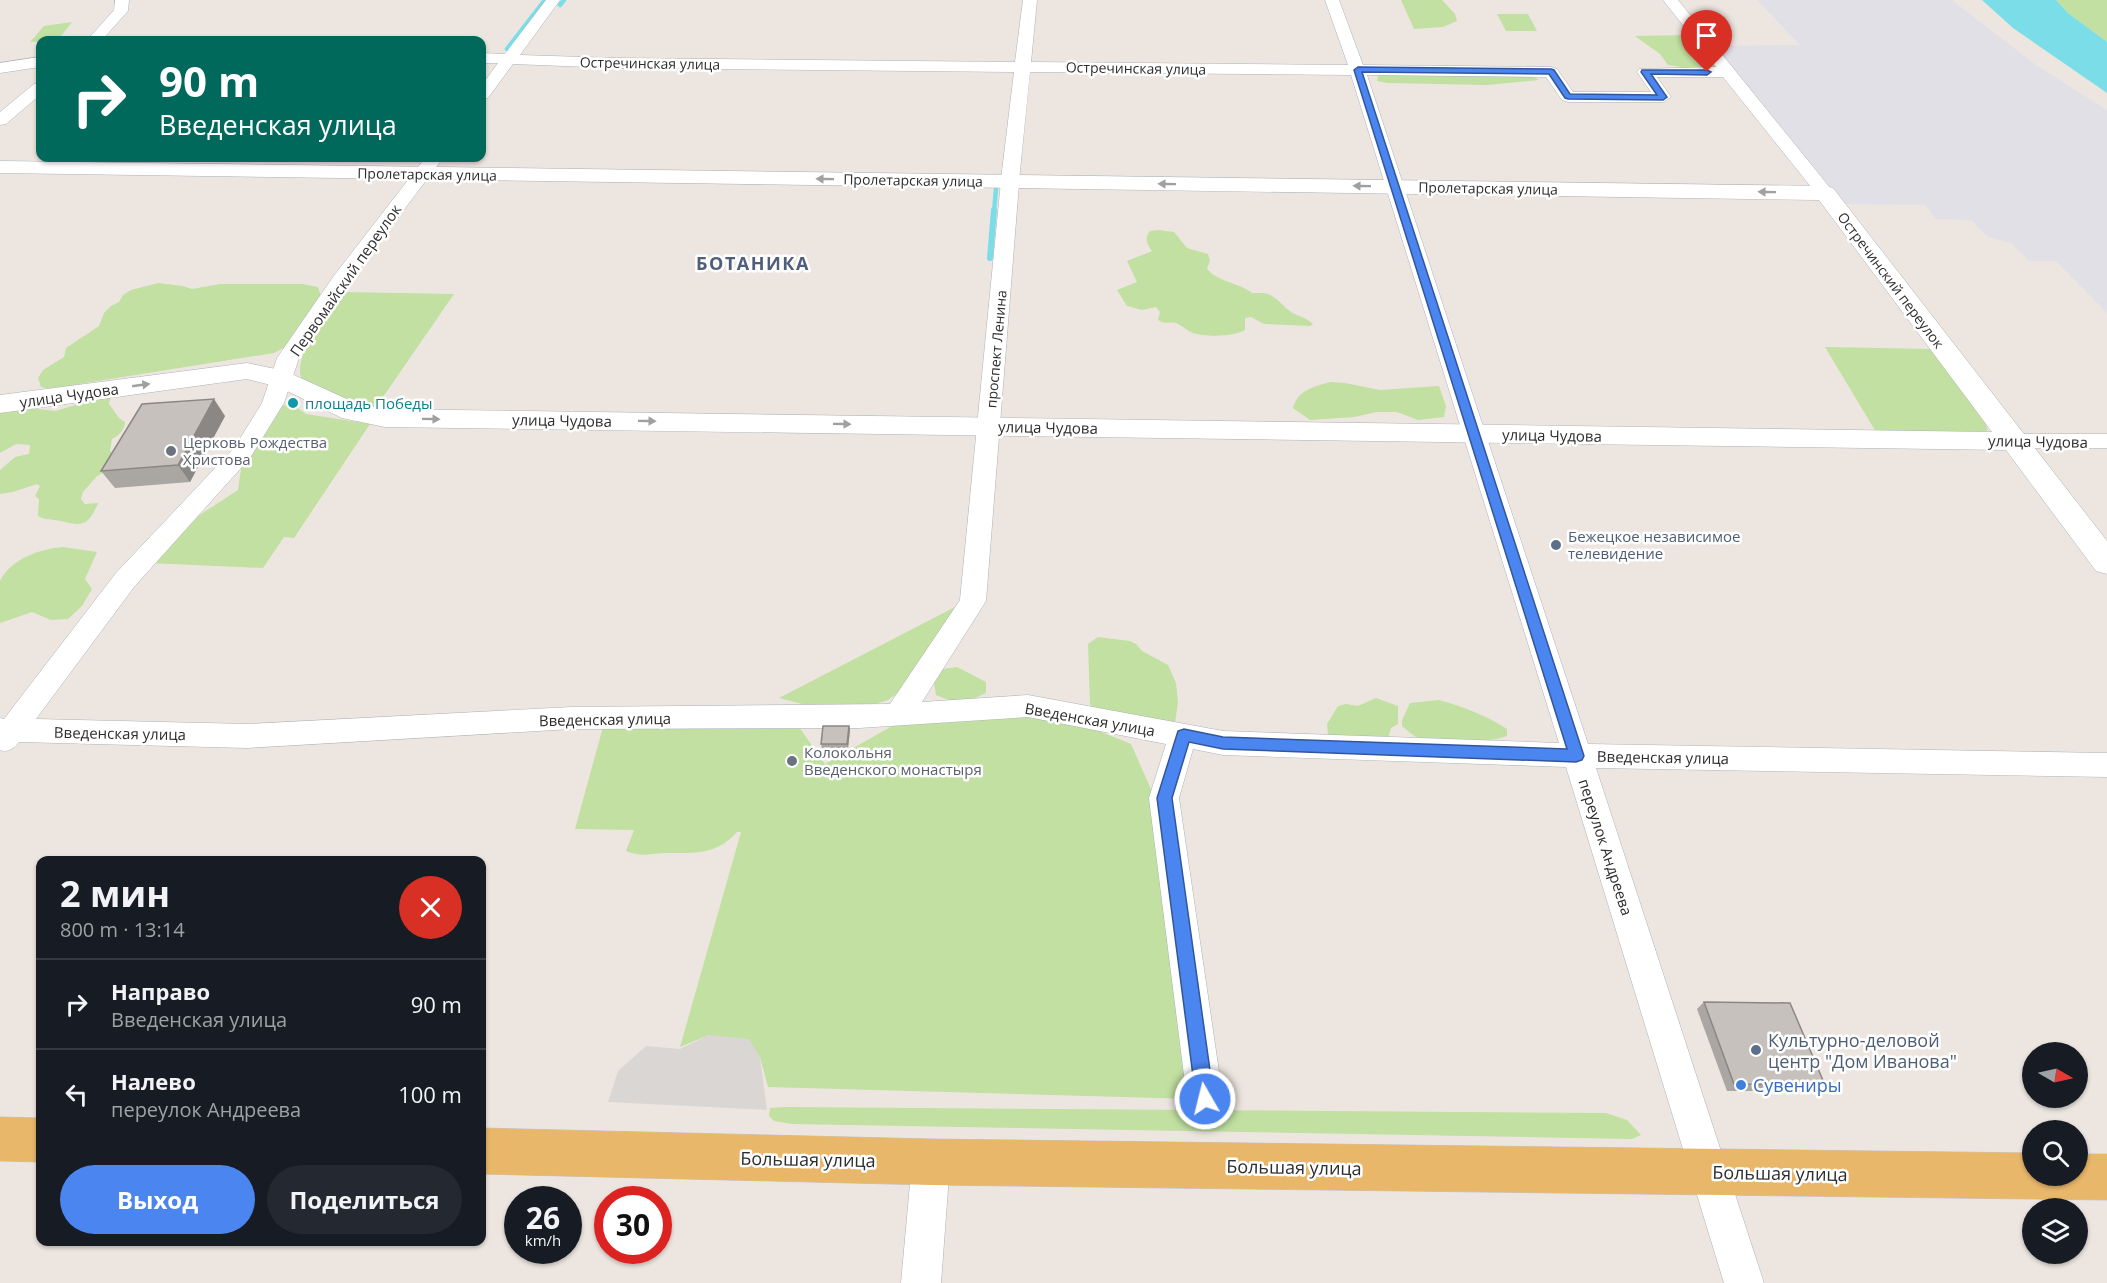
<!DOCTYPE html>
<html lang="ru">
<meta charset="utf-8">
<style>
:root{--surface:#171b24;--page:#242831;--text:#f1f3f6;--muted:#9ea1a6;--line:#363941;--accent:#4b85f0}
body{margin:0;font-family:"Open Sans",sans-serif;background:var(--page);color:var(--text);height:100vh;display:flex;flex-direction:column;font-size:22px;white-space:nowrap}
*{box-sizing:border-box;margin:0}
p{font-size:20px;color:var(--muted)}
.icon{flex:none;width:33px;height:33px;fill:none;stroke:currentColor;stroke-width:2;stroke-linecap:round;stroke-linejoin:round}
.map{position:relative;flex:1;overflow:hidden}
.side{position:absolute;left:36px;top:856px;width:450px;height:390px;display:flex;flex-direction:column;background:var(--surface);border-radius:12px;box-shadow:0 2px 4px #0004}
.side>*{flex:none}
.top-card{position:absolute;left:36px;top:36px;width:450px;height:126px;border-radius:12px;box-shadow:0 2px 4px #0004;background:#00695c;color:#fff;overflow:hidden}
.needle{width:39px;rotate:99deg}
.fabs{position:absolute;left:2022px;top:1042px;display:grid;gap:12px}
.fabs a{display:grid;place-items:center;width:66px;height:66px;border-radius:50%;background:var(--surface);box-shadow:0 2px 4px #0004;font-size:30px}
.speed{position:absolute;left:504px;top:1186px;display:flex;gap:12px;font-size:30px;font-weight:700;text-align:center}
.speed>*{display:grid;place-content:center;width:78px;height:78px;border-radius:50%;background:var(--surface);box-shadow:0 2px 4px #0004;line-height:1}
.speed small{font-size:15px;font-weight:400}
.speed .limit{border:9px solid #d22;background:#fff;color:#111}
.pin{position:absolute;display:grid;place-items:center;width:51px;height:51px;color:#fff;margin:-62px -26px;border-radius:50% 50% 50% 0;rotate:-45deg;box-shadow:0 0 6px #0007}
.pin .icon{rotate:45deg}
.me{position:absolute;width:66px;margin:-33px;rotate:352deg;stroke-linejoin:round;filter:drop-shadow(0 0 4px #0008)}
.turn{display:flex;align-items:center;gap:21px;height:126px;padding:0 24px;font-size:27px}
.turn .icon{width:78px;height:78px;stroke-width:2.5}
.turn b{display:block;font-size:42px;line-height:51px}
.round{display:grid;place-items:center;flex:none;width:63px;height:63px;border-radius:32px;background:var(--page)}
.overview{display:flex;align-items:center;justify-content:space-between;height:102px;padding:0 24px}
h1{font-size:36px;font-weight:700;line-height:45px}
.cta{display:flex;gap:12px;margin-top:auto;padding:12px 24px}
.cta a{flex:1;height:69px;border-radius:36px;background:var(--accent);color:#fff;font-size:24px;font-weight:700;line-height:69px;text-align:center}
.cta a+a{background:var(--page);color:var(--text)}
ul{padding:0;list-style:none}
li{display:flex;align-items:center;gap:18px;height:90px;padding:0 24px;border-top:2px solid var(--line)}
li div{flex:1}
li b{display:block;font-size:22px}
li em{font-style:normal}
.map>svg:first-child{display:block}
</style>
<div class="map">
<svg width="2107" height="1283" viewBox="0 0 2107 1283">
<rect width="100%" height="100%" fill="#ede6e0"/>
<polygon fill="#e1e0e7" points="1757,0 1952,0 2036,65 2107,110 2107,313 2056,261 2029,261 2011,243 1988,237 1971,220 1936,219 1925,205 1844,204 1714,46 1800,45"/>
<g fill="#c1e0a1">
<polygon points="1401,0 1442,0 1455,14 1457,21 1443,27 1414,29"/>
<polygon points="2056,0 2107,0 2107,42 2068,13"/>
<polygon points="1497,14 1528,14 1537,31 1506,31"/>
<polygon points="72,22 58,40 30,42 44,26"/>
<polygon points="1689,35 1699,39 1718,70 1700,70 1668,65 1660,54 1635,36"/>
<polygon points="1384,73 1532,76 1539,80 1487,85 1387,83 1377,81 1378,76"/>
<path d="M1158 230 1174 232 1187 248 1208 254 1210 261 1207 268C1214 281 1238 282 1252 293 1259 293 1266 292 1272 296 1279 300 1284 307 1291 312 1299 317 1306 317 1313 324L1310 326 1264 324 1251 317 1245 318V330C1234 337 1205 337 1193 333 1187 331 1182 325 1176 323 1169 321 1165 325 1158 320L1160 312 1156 307 1142 310 1127 306 1117 290 1137 282 1127 261 1152 251C1147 244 1144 238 1150 231Z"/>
<polygon points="158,283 183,286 192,289 220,284 302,284 318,287 321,296 287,346 274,353 79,384 53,390 41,387 38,378 43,370 64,357 66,348 99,326 104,313 111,306 119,302 123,295 131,290"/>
<path d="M345 292 454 294 374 410 353 405 301 378C294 351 329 312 345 292Z"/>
<polygon points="1825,347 1930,349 1983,418 1988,430 1976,435 1876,432"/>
<path d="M1330 382 1345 383 1380 390 1439 386 1446 406 1444 417 1418 420 1397 412H1377L1354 417 1310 420 1293 408C1298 390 1313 387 1330 382Z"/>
<path d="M111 395 109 404 119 418 125 422C124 431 119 435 112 439L110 451 117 455 110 469 97 476 83 492 81 499 85 504 98 503C89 525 83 527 61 521 52 519 46 521 38 516L39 499 35 496 40 486 37 484 13 492 0 494V470L15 457 29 454 30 445 16 444 0 453V412L6 413 28 408 56 411 81 403 86 404 92 399Z"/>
<polygon points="285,405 295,406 306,414 370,424 294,538 284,537 263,568 148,563 192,520 238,490 242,462 280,407"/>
<path d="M63 547 97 552 85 579 92 589 82 606 68 619 51 620 32 612 0 623V581C12 558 40 549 63 547Z"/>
<polygon points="955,607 902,690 888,700 872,705 814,707 779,698"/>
<polygon points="1098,637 1130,641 1136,644 1142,651 1168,665 1176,683 1178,702 1175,723 1096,708 1090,705 1088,644"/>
<path d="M957 667 986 682V693C964 703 959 705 936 695L934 682 943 669Z"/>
<polygon points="1376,698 1398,706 1398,724 1391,728 1388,739 1353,735 1345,742 1337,741 1328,735 1327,724 1338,706 1346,704 1358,706"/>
<path d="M1439 700C1462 706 1487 716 1507 729V736C1490 743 1445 744 1427 741 1417 739 1410 733 1402 726V720L1410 703Z"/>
<path d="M987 714 1056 720 1099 731 1131 744 1154 796 1193 1099 768 1087 760 1057 709 1035 680 1047 741 832H737C716 856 692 853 663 853 648 854 640 857 626 851L634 830 575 829 603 727H799L825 764 901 721 944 723Z"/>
<polygon points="784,1107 1606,1113 1627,1120 1641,1135 1632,1139 792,1124 774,1121 769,1116 770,1108"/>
</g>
<polygon fill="#dad6d3" points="709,1035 749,1039 760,1057 767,1110 608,1102 618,1071 646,1046 680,1049"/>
<polygon fill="#7adde8" points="1982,0 2056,0 2068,13 2107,42 2107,93 2013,28"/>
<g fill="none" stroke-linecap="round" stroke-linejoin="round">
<g stroke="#7adde8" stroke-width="4.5">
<polyline points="560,5 564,0"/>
<polyline points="507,49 545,0"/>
<polyline points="994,212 996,189"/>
</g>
<polyline stroke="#7adde8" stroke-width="6" points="990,258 994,210"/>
<g stroke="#adb1b8" stroke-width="1">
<g id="street">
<polygon points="115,0 129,0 128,11 102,40 87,40 114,10"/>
<path d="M546 0H560L520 55 615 58 1015 62 1023 0H1037L1031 62 1348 65 1325 0H1339L1363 65 1551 67 1557 69 1573 92H1651L1637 72 1639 69 1716 67 1663 0H1678L1831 189 1834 193 1831 197H1819L1723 77H1657L1671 97 1663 102H1568L1562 100 1546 77 1367 75 1588 744 2107 753V777L1596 768 1764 1283H1724L1566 767 1223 755 1193 749 1179 798 1223 1099 1218 1112 1205 1117 1192 1112 1187 1099 1149 798 1166 744 1028 717 859 728 572 729 247 748 19 742C14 748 8 753 0 750V718L4 719 116 573 234 448 262 403 277 358 333 277 425 158H443L348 284 299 358 284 403 250 458 134 587 36 719 247 724 572 707 890 704 960 600 1002 171 1014 72 615 68 513 64 488 98 482 100V85L498 63H482V53L505 54ZM1030 72 1351 75 1559 743 1223 731 1028 695 922 702 986 601 1020 171Z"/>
<polygon points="40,57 40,67 0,73 0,63"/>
<polygon points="40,82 40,95 6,124 0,125 0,112 34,84"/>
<polygon points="2014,434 2107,434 2107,448 2014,448 2006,446 2002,441 2006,436"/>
<polygon points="931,1143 944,1149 950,1162 941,1283 901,1283 912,1162 918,1149"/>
</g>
</g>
<g stroke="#adb1b8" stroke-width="1">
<polygon id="secondary" points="0,161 1825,186 1833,188 2107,541 2107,574 2096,571 2006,450 385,427 342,418 279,387 247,379 0,413 0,395 247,363 285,371 360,405 385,409 1992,432 1819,200 0,173"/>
</g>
<g stroke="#c4c4c4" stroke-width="1">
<g id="primary">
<polygon points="0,1117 40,1118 40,1162 0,1161"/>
<polygon points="482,1128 931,1139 2032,1153 2032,1176 2078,1176 2078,1154 2107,1154 2107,1200 931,1185 482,1174"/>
</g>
</g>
<use href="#street" fill="#fff" fill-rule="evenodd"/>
<use href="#secondary" fill="#fff" fill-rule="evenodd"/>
<use href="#primary" fill="#e9b76a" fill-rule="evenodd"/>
</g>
<g fill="#aaa6a2">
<polygon points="225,416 190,482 115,488 101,471"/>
<polygon points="849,726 850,730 848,748 822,748 821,744"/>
<polygon points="1704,1002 1825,1085 1817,1091 1727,1091 1697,1009"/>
</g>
<g fill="#8b8784">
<polygon points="214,399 225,416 190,482 178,465"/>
<polygon points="849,726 850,730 848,748 847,744"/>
</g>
<g fill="#c6c1bc" stroke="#8b8784" stroke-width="1.5">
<polygon points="214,399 178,465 101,471 142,404"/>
<polygon points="823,726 849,726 847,744 821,744"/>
<polygon points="1704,1002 1790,1003 1825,1085 1734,1084"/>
</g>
<defs><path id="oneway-solid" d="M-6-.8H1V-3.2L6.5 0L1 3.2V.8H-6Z" transform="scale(1.5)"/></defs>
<g fill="#a0a0a0">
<use href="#oneway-solid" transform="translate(825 179) rotate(-179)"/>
<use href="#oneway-solid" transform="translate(1167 184) rotate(-179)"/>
<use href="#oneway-solid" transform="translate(1362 186) rotate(-179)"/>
<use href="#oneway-solid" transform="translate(1767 192) rotate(-179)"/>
<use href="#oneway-solid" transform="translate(141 385) rotate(-8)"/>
<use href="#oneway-solid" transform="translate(431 419) rotate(1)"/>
<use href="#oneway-solid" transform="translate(647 421) rotate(1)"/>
<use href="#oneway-solid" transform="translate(842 424) rotate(1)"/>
</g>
<polygon fill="#4b85f0" stroke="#31569c" stroke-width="1.5" points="1358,67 1551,69 1554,70 1570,94 1657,95 1641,72 1642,70 1707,70 1711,72 1707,75 1651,74 1667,97 1663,100 1568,99 1565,98 1549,74 1362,72 1584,756 1582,760 1576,762 1223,749 1189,742 1172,798 1214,1099 1212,1106 1205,1108 1199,1106 1196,1099 1157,798 1178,731 1184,729 1223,737 1567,749 1354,70"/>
<circle fill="#0f9aa8" stroke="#fff" stroke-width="2" cx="293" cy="403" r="6"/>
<g fill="#6b7280" stroke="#fff" stroke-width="2">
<circle cx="171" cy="451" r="6"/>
<circle cx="792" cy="761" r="6"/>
</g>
<g fill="#5c6f8a" stroke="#fff" stroke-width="2">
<circle cx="1556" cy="545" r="6"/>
<circle cx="1756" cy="1050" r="6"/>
</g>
<circle fill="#3f7fe0" stroke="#fff" stroke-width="2" cx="1741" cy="1085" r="6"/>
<g text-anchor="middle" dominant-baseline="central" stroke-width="5" stroke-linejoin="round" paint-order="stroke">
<g font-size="14" fill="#2d2d2d" stroke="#fff">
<text transform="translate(650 63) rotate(1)">Остречинская улица</text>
<text transform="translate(1136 68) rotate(1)">Остречинская улица</text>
<text transform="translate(427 174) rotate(1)">Пролетарская улица</text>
<text transform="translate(913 180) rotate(1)">Пролетарская улица</text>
<text transform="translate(1488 188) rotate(1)">Пролетарская улица</text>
<text transform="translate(1891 280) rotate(53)">Остречинский переулок</text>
<text transform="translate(996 349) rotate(-85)">проспект Ленина</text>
</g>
<g font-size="15" fill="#2d2d2d" stroke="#fff">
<text transform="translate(345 280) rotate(-55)">Первомайский переулок</text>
<text transform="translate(69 395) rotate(-8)">улица Чудова</text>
<text transform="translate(562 420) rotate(1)">улица Чудова</text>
<text transform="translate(1048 427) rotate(1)">улица Чудова</text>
<text transform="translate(1552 435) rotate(1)">улица Чудова</text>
<text transform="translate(2038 441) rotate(1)">улица Чудова</text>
<text transform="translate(605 719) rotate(-1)">Введенская улица</text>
<text transform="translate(1090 719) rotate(10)">Введенская улица</text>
<text transform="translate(120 733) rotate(1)">Введенская улица</text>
<text transform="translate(1663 757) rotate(1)">Введенская улица</text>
<text transform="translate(1606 847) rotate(72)">переулок Андреева</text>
</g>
<g font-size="15" fill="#0d838f" stroke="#fff" text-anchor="start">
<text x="305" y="403">площадь Победы</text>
</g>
<g font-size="15" fill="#5b616d" stroke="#fff" text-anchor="start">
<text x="183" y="442">Церковь Рождества<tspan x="183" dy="17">Христова</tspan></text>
<text x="804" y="752">Колокольня<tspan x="804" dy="17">Введенского монастыря</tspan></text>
</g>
<g font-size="15" fill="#4e5e75" stroke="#fff" text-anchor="start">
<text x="1568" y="536">Бежецкое независимое<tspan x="1568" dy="17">телевидение</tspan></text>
</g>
<g font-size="18" font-weight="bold" letter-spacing="1.5" fill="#4f5e7c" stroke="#fff">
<text x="753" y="263">БОТАНИКА</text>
</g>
<g font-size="18" fill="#4e5e75" stroke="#fff" text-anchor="start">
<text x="1768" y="1040">Культурно-деловой<tspan x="1768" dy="21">центр "Дом Иванова"</tspan></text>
</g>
<g font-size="18" fill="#366cbe" stroke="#fff" text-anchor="start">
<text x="1753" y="1085">Сувениры</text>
</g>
<g font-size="18" fill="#2d2d2d" stroke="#fff">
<text transform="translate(808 1159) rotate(1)">Большая улица</text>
<text transform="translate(1294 1167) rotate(1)">Большая улица</text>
<text transform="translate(1780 1173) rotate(1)">Большая улица</text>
</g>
</g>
</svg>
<div class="fabs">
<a><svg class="needle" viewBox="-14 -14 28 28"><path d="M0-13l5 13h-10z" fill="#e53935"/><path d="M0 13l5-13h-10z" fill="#9ea1a6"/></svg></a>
<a><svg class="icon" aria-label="search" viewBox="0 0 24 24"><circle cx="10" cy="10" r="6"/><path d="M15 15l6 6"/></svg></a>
<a><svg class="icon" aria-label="layers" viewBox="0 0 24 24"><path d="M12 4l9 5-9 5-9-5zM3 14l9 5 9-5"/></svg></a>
</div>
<div class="speed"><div>26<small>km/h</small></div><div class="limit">30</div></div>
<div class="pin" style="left:1707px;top:72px;background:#d93025"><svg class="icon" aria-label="arrive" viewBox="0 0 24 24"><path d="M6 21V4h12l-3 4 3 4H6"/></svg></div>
<svg class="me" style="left:1205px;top:1099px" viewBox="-20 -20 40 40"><circle r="17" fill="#4b85f0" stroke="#fff" stroke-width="3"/><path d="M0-11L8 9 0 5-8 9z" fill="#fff"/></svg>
<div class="top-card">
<div class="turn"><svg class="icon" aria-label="right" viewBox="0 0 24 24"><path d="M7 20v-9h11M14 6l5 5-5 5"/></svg><div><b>90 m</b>Введенская улица</div></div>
</div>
<section class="side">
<div class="overview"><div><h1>2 мин</h1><p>800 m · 13:14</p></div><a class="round" style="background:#d93025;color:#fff"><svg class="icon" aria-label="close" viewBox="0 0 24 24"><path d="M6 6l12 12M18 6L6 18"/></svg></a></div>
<ul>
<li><svg class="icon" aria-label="right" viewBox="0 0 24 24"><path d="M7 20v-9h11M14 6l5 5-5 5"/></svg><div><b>Направо</b><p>Введенская улица</p></div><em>90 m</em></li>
<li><svg class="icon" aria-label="left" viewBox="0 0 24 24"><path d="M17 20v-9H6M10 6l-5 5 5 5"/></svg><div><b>Налево</b><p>переулок Андреева</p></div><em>100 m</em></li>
</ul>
<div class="cta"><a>Выход</a><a>Поделиться</a></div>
</section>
</div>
